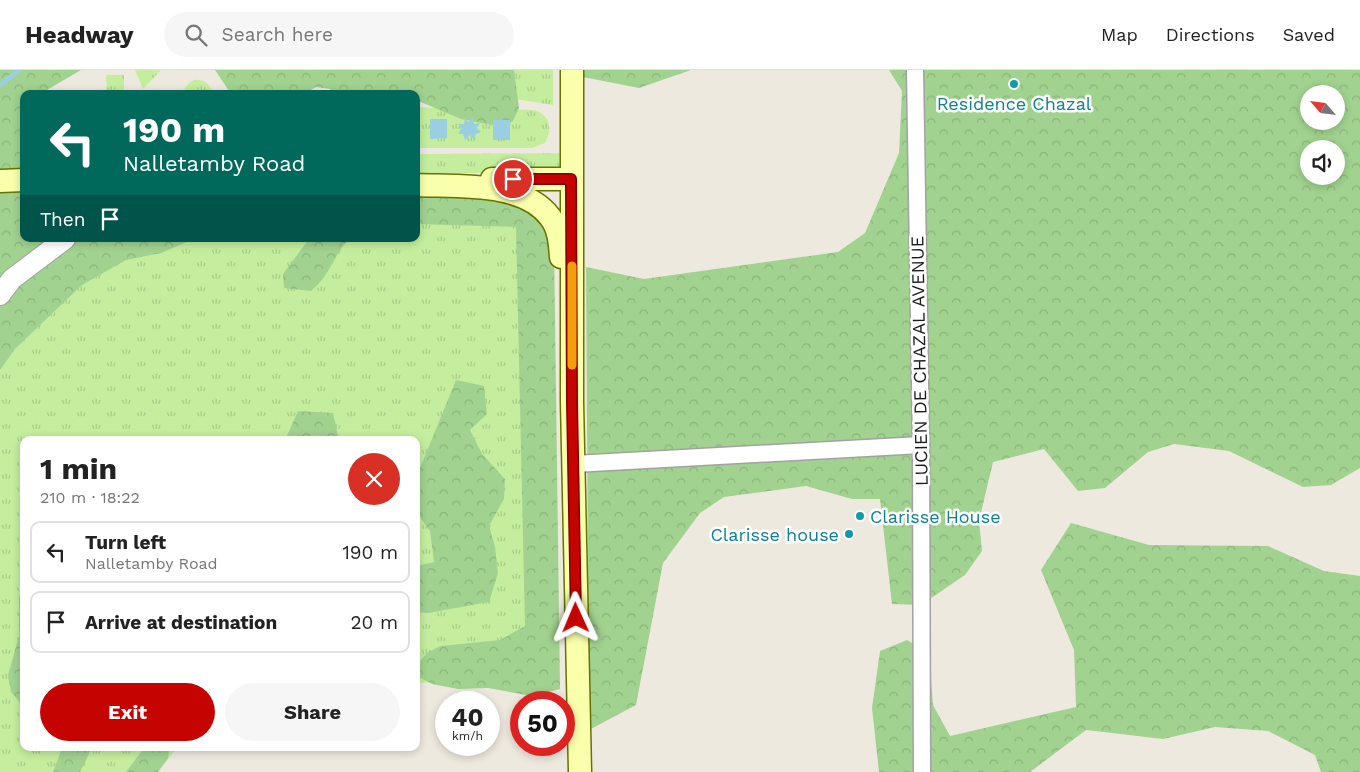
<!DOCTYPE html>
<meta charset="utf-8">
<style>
:root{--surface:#fff;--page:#f6f6f6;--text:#222;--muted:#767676;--line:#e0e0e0;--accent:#c50300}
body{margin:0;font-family:"Work Sans",sans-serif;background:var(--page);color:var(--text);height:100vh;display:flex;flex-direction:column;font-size:19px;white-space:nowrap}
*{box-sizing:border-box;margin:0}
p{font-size:16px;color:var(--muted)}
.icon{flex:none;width:28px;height:28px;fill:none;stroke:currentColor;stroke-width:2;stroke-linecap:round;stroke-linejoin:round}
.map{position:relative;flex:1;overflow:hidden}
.side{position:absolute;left:20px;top:366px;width:400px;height:315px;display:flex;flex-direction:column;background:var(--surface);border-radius:10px;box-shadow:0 2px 8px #0003}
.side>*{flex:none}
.banner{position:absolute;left:20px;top:20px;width:400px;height:152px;border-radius:10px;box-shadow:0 2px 8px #0003;background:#00695c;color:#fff;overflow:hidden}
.needle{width:32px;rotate:298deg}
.fabs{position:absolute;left:1300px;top:15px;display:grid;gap:10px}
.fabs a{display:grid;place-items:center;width:45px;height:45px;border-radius:50%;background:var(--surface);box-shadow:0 2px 8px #0003;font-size:25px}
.speed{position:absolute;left:435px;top:621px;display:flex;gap:10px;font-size:25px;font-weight:700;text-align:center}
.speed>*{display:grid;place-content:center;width:65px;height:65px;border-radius:50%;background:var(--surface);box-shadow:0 2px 8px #0003;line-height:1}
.speed small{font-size:12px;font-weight:400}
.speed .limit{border:8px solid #d22;background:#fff;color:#111}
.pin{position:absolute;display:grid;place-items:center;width:42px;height:42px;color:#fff;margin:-21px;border:2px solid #fff;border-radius:50%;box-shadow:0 1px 5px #0007}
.me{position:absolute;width:55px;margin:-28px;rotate:359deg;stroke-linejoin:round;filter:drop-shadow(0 0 4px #0008)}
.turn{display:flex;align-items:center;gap:18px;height:105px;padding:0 20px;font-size:22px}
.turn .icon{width:65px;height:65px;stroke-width:2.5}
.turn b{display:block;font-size:35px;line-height:42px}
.then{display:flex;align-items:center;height:48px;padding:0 20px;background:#0003;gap:10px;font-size:19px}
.round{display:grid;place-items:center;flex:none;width:52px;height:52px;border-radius:26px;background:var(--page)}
.overview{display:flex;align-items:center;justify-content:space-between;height:85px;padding:0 20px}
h1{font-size:30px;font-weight:700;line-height:38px}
.cta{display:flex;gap:10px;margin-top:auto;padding:10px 20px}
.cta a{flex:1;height:58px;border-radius:30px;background:var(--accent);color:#fff;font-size:20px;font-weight:700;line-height:58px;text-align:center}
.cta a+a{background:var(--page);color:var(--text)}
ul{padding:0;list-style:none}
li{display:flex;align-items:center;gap:15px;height:62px;margin:0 10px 8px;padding:0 10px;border:2px solid var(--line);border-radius:10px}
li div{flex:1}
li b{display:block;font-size:19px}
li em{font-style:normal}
header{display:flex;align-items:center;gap:30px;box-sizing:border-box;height:70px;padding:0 25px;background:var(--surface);border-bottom:1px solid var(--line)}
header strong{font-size:24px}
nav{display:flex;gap:28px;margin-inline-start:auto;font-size:18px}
.search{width:350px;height:45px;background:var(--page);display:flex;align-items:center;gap:12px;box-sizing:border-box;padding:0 18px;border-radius:28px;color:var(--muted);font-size:19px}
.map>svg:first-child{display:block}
</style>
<header>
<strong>Headway</strong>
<div class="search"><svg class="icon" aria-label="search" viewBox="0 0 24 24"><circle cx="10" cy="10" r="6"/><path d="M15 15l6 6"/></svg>Search here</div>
<nav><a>Map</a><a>Directions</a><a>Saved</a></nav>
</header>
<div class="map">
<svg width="1360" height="702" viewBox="0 0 1360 702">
<defs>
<pattern id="grass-tufts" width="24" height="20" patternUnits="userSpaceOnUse" patternTransform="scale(1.25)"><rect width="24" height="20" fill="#c4ee9e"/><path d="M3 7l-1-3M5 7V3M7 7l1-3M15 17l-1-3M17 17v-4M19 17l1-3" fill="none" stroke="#a8cc88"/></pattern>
<pattern id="forest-crowns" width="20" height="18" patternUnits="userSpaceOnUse" patternTransform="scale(1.25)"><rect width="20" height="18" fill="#a1d28f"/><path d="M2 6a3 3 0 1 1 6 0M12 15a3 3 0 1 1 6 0" fill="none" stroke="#8ab47b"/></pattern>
</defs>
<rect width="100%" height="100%" fill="#eee9df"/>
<g fill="url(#grass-tufts)">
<polygon points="135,0 161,0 143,19"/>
<polygon points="494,0 553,0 553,35 489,25"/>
<polygon points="106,5 124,5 124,24 107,24"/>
<path d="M194 10C204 9 211 14 212 24H189L184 19 190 12Z"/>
<path d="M416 37 534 40C550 44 553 59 545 73L532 78H416Z"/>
<polygon points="565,83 565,103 416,103 416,84"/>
<polygon points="416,131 510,134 539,170 547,608 416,613 416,370 24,370 24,678 177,678 158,702 0,702 0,251 77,169 416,169"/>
</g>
<g fill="url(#forest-crowns)" fill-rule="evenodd">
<polygon points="0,0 81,0 40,24 24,24 24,102 0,102"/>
<polygon points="215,0 514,0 519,38 513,51 502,57 461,49 416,30 416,24 332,24 330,19 316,17 304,24 273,21 267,24 231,24"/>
<polygon points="582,0 691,0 639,18 583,7"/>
<path d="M889 0H1360V398L1331 415 1303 417 1229 381 1174 374 1148 382 1105 418 1078 421 1044 379 993 392 979 451 982 481 965 505 921 535 892 534 880 429H852L806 416 724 427 700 443 663 493 636 635 589 660 586 197 644 209 838 182 865 163 899 83 902 21ZM1309 24H1336V51H1309ZM1309 79H1336V106H1309Z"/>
<polygon points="0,114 24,114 24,169 194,169 161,183 126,190 82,215 15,279 0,300"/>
<polygon points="416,122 510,126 541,149 554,172 560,619 532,626 488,618 458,619 432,614 419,607 418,593 428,582 441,576 500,570 525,556 516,157 416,154"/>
<path d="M309 169H349C333 186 330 206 311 221L284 218 283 204Z"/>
<polygon points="456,310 484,316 487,344 470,360 482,384 505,409 504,429 489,456 495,477 498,503 489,532 428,543 416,542 416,496 434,492 430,461 416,442 416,408"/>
<polygon points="298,341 333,343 339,370 285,370"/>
<polygon points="1071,453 1149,475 1268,476 1324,501 1360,506 1360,702 1321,702 1315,685 1268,661 1215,657 1163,669 1086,660 1030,702 879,702 872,638 880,581 907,570 929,583 933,635 950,666 1076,637 1074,580 1041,500"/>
<polygon points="24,515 24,637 11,622 8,605 19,566 19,527"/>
<polygon points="62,678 92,678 80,702 53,702"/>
<polygon points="144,678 167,678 169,681 168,688 158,702 126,702"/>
</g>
<g fill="#9acfe1">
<polygon points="465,48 468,52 473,48 474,54 480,53 477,58 481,62 476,64 474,70 470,65 465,70 463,64 458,64 461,59 458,54 464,54"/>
<polygon points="430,49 447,49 447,68 430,69"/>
<polygon points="510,50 510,70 493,70 493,50"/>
</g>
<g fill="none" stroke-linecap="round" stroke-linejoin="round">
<polyline stroke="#9acfe1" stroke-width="5" points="0,15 19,0"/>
<g stroke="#a2a2a2" stroke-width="19">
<g id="minor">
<polyline points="915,0 921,375 922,702"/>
<polyline points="574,394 921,375"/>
</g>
</g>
<g stroke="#a2a2a2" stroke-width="22">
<polyline id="tertiary" points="0,225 12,209 65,169"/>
</g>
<g stroke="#657300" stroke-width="25">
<g id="secondary">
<polyline points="572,0 572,332 580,702"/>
<polyline points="492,109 571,109"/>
<polyline points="0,111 24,110"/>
<path d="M416 115C457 117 523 111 550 147 559 158 560 173 561 187"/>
</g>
</g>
<use href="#minor" stroke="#fff" stroke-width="16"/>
<use href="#tertiary" stroke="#fff" stroke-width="20"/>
<use href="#secondary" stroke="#f9ffab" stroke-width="22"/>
</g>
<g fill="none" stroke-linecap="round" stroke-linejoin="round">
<g stroke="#800200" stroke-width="12">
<polyline id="route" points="513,109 571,109 572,332 576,548"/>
</g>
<use href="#route" stroke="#c50300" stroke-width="9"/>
<polyline stroke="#f59e0b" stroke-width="9" points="572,196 572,295"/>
</g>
<g fill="#0f9aa8" stroke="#fff" stroke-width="2">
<circle cx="1014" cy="14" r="5"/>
<circle cx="860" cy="446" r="5"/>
<circle cx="849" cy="464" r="5"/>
</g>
<g text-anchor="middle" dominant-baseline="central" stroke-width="5" stroke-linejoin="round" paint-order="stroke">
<g font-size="18" fill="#0d838f" stroke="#fff">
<text x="1014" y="33">Residence Chazal</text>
<text x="870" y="446" text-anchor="start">Clarisse House</text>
<text x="839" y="464" text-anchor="end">Clarisse house</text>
</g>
<g font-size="18" fill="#1b1b1b" stroke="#fff">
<text transform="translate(919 291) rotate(-91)">LUCIEN DE CHAZAL AVENUE</text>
</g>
</g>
</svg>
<div class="fabs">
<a><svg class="needle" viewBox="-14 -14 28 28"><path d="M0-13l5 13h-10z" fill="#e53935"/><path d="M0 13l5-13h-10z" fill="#767676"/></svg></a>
<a><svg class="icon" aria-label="sound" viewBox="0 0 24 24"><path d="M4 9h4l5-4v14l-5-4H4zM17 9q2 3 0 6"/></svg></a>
</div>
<div class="speed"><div>40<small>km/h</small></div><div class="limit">50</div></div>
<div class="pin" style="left:513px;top:109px;background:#d93025"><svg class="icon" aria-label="arrive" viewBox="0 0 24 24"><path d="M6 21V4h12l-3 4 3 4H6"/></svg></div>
<svg class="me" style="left:576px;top:548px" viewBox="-20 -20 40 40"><path d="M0-17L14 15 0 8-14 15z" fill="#c50300" stroke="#fff" stroke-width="4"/></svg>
<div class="banner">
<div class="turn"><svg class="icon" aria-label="left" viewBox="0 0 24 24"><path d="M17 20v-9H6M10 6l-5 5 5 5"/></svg><div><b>190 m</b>Nalletamby Road</div></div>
<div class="then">Then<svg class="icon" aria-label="arrive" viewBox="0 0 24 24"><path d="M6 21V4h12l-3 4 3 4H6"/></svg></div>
</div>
<section class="side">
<div class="overview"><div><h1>1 min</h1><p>210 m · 18:22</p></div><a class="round" style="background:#d93025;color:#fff"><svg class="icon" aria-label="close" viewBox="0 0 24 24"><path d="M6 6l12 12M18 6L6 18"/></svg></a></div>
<ul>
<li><svg class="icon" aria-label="left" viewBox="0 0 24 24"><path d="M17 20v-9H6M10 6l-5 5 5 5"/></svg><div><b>Turn left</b><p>Nalletamby Road</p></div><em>190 m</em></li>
<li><svg class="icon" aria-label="arrive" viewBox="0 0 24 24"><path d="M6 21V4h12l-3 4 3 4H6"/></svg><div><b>Arrive at destination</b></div><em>20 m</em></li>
</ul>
<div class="cta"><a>Exit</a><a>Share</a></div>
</section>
</div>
